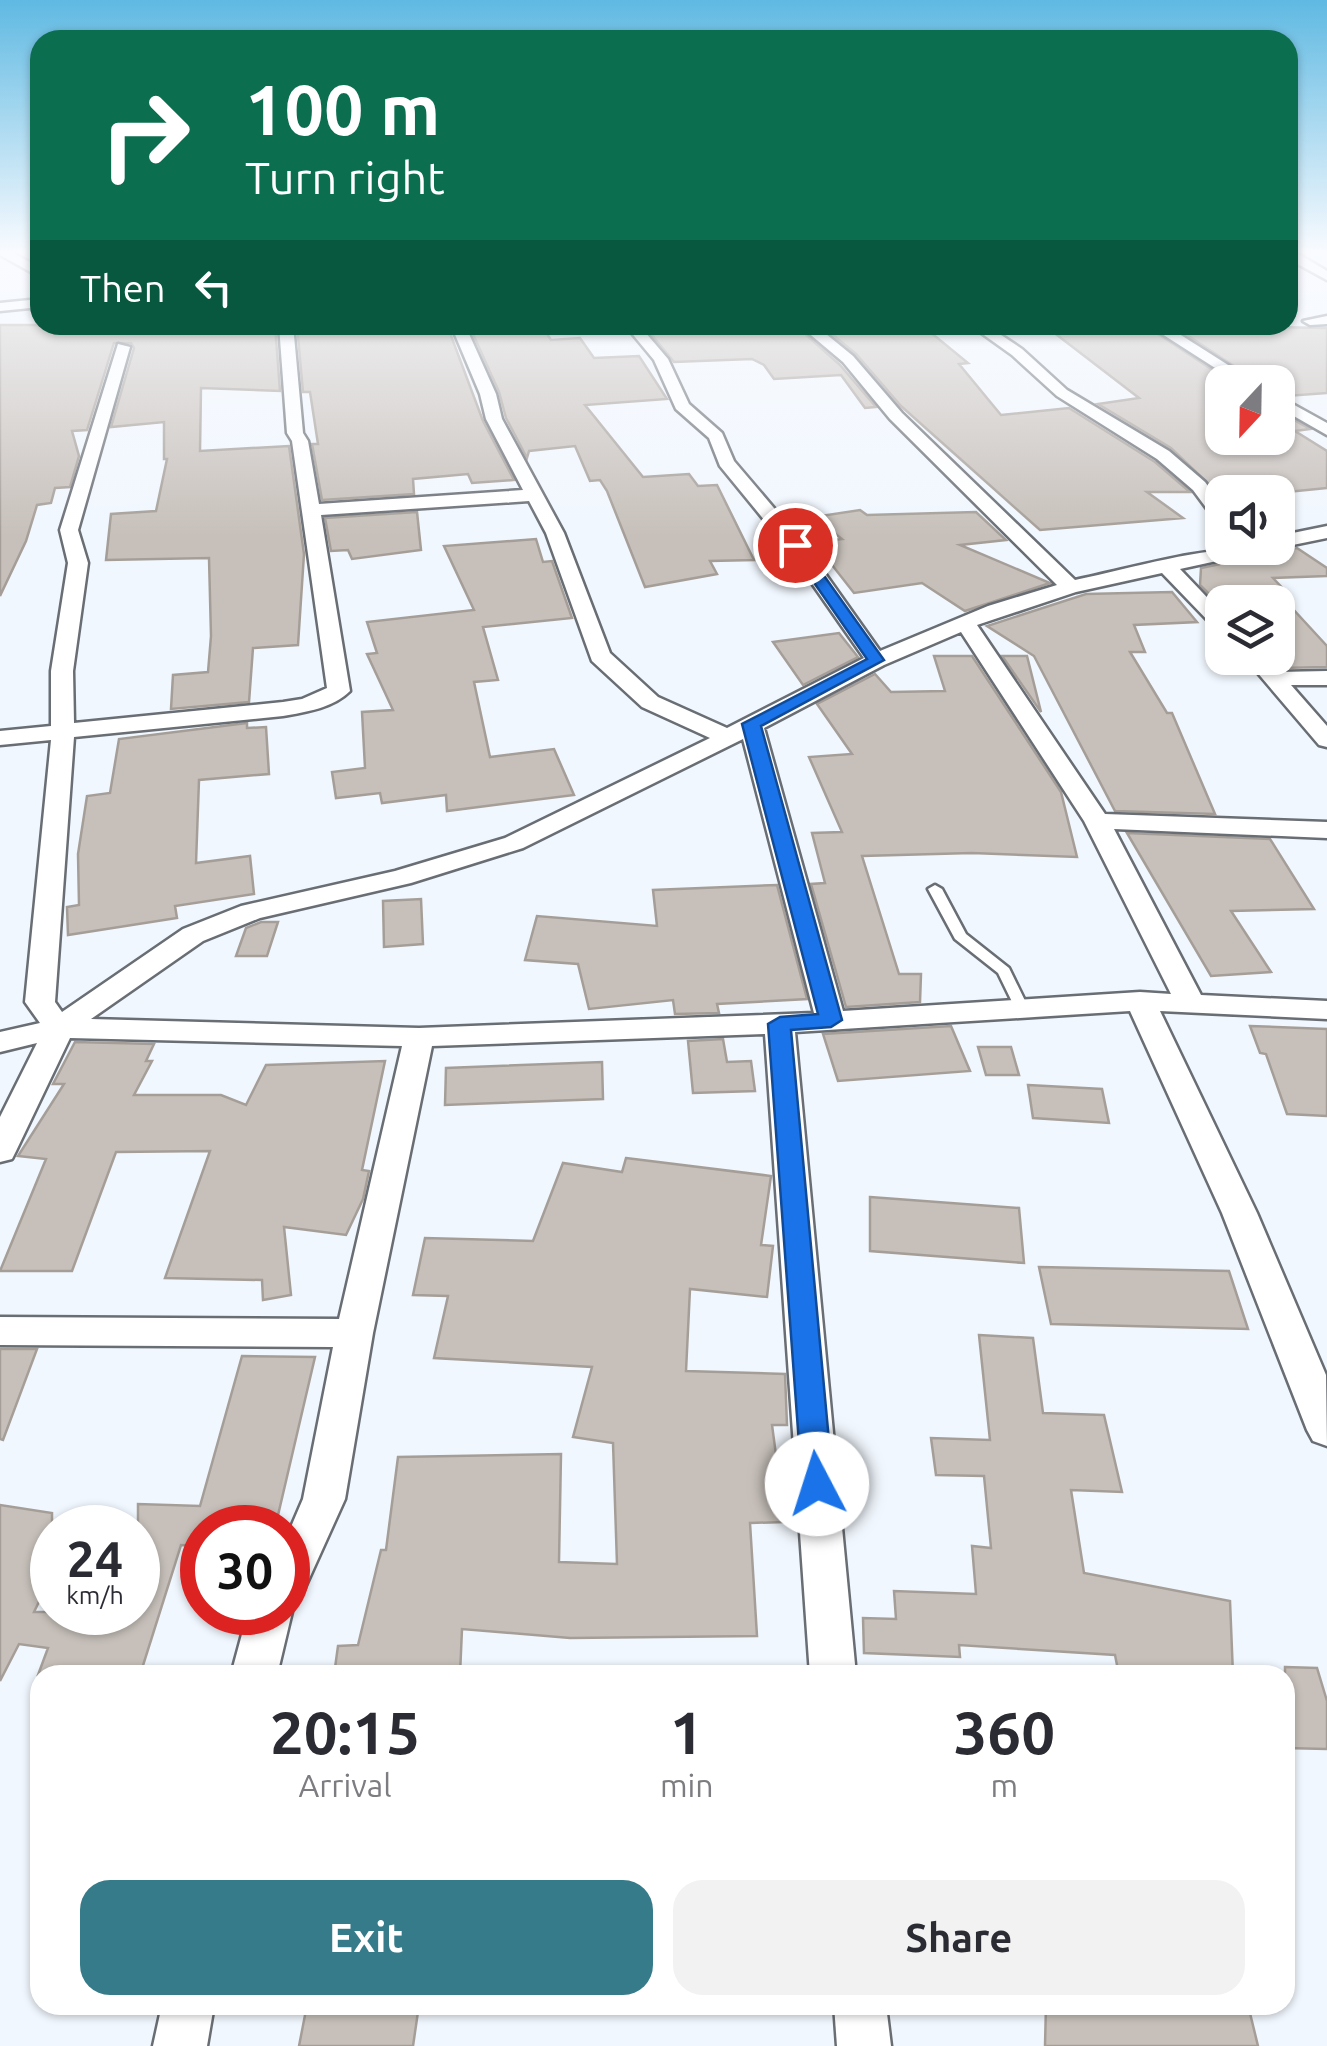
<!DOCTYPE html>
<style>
:root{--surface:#fff;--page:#f2f2f3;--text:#2b2b33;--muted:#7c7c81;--accent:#367b89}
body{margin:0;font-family:Ubuntu,sans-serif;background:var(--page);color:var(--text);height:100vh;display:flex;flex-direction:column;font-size:38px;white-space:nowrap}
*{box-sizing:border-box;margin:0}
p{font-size:32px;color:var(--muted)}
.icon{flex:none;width:55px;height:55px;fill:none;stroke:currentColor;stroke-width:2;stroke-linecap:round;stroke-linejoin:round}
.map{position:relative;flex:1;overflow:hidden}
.drawer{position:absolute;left:30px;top:1665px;width:1265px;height:350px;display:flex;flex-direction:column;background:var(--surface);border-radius:30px;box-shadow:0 2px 8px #0004}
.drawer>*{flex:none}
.banner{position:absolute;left:30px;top:30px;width:1268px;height:305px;border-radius:30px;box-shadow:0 2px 8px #0004;background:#0b6e4f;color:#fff;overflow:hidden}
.needle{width:65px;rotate:202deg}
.controls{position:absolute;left:1205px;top:365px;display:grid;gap:20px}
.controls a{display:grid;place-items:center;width:90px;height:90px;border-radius:20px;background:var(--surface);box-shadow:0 2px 8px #0004;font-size:50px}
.speed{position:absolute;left:30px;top:1505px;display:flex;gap:20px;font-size:50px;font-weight:700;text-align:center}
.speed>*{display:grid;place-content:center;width:130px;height:130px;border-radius:50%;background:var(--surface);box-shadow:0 2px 8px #0004;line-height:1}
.speed small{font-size:25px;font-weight:400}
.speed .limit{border:15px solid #d22;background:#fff;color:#111}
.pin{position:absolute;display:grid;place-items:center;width:85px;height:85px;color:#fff;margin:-42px;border:5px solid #fff;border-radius:50%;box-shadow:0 2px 10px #0007}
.me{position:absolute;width:110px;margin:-55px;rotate:355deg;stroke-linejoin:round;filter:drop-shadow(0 0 8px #0008)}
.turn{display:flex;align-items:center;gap:35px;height:210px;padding:0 50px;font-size:45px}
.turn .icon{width:130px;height:130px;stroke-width:2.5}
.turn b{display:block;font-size:70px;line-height:85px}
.then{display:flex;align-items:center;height:95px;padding:0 50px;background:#0003;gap:20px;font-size:38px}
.eta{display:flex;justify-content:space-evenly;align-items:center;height:170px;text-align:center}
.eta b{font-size:60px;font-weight:700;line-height:70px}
.button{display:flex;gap:20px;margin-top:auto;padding:20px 50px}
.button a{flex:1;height:115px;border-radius:30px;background:var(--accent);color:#fff;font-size:40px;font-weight:700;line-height:115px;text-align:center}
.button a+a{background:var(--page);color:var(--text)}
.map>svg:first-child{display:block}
</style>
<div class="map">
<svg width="1327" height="2046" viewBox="0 0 1327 2046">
<rect width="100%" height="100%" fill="#f1f7fe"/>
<g fill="#c7c0ba" stroke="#a59e98" stroke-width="2.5">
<polygon points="0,325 275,325 280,391 201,388 200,451 289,446 304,554 298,645 253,648 249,702 171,709 173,675 208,672 211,636 209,558 106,560 111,514 156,511 167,459 164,459 164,422 111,427 134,348 131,343 114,343 87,430 72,431 79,456 70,487 55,488 51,503 37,505 26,541 0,596"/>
<polygon points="297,325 447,325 483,421 514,480 472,483 468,474 413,479 414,494 322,500 312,444 318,444 310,392 303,392"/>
<polygon points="469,325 541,325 551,340 580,338 594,358 639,356 667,399 585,405 643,477 689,474 698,486 717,485 754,560 710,561 717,574 645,587 607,491 600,480 590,481 575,446 529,451 527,458 506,418 499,392"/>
<polygon points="721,325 795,325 840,365 876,407 865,408 841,375 774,379 764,365 752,359 674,362 651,334 725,331"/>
<polygon points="821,325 924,327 968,363 959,364 1001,415 1069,408 1155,462 1190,492 1147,492 1183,518 1040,530 901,406 856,354"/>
<polygon points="1044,325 1144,325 1231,382 1222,382 1222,438 1278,438 1278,411 1310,429 1295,431 1327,451 1327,488 1287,492 1217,492 1171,448 1098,404 1139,398"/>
<polygon points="1172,325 1327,328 1327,393 1286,396 1278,392 1278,382 1258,382"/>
<polygon points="860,510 867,515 976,512 1006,540 960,545 1050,583 965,611 922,583 854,593 814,542 842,539 814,517"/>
<polygon points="417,512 421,550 352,559 348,550 331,551 325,518"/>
<polygon points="536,539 543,562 552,561 572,618 483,627 498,680 474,682 490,757 554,749 574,795 447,811 446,795 382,803 380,793 336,798 332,772 365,768 362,712 393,710 367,654 377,653 367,622 474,610 444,546"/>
<polygon points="1297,548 1327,568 1327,576 1273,578 1290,596 1281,596 1327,646 1327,667 1281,668 1278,665 1278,596 1213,598 1200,585 1201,568"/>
<polygon points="1172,592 1197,622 1134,625 1145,652 1130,652 1167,713 1172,713 1215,814 1115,811 1034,656 987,626 1086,594"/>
<polygon points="839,633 858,657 803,685 773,642"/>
<polygon points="934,656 972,656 1061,792 1077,857 972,853 862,856 899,974 921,974 920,1002 846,1007 811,884 825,883 812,833 842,832 809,757 852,754 817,704 875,674 891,692 945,691"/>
<polygon points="1002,656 1027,656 1041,712"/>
<polygon points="247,723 247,728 266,727 269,774 199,780 196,863 250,856 254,894 175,906 177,918 68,935 67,907 79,905 78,854 87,796 110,793 119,739"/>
<polygon points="1127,833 1270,839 1314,909 1231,911 1271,972 1211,976"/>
<polygon points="777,885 807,999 717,1004 719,1013 675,1014 673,1000 589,1009 578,964 525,960 537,916 657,926 653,890"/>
<polygon points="421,899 423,944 384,947 383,901"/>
<polygon points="261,922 278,922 267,956 236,956 246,928"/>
<polygon points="951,1026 970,1071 838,1081 823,1034"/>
<polygon points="1250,1026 1327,1029 1327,1116 1287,1114 1266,1054 1260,1053"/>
<polygon points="723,1039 727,1062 751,1061 755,1091 693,1093 688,1041"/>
<polygon points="75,1042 154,1044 146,1061 152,1061 134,1095 221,1095 246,1105 266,1065 385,1061 362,1170 369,1171 363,1199 346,1235 284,1227 291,1295 263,1300 262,1280 165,1278 210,1151 116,1152 72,1271 0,1271 46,1159 18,1156 64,1084 53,1084"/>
<polygon points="978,1047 1011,1047 1019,1075 986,1075"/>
<polygon points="602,1062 603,1099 445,1105 446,1068"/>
<polygon points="1028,1085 1102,1089 1109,1123 1033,1118"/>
<polygon points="626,1158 771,1176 761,1245 773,1246 767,1297 690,1289 686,1371 785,1374 787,1425 772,1425 785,1522 750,1523 757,1636 570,1638 462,1629 460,1675 334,1675 338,1646 358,1645 381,1550 386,1550 398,1457 561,1454 559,1562 617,1564 613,1443 573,1437 592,1367 434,1358 448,1296 413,1295 425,1238 533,1241 563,1163 622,1172"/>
<polygon points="870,1197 1019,1208 1024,1263 870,1251"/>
<polygon points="1039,1267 1229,1271 1248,1329 1051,1324"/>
<polygon points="979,1335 1033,1338 1043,1413 1104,1415 1122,1492 1071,1490 1084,1573 1230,1601 1233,1675 1119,1675 1115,1655 959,1645 960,1657 864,1653 863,1618 896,1619 894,1591 976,1594 972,1546 991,1548 984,1476 936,1475 931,1438 990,1440"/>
<polygon points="0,1349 37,1349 3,1440 0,1439"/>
<polygon points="242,1356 315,1357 275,1528 202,1528 202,1546 181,1545 140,1675 38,1675 48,1648 19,1644 0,1681 0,1505 52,1513 52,1575 34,1612 138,1612 138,1504 200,1506"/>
<polygon points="1285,1667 1317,1668 1327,1701 1327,1749 1285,1748"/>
<polygon points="307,2005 419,2005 413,2046 299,2046"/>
<polygon points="1046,2005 1248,2005 1258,2046 1045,2046"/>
</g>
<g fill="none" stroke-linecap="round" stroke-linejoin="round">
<g stroke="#696e74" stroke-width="5">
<polygon id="service" points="935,885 942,889 966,934 1009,968 1030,1011 1028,1014 1018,1014 998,973 955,939 928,889"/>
</g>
<g stroke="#696e74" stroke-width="5">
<g id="minor">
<polygon points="0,250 8,250 40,268 40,277 0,255"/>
<polygon points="1288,255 1300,255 1327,271 1327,280 1294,262 1288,263"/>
<polygon points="40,299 40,307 0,311 0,303"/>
<polygon points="1327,316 1327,324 1310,325 1303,321"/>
<path d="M279 325H293L303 433 308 441 319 504 523 490 486 419 480 394 451 325H465L496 394 502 419 564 533 610 653 658 697 727 728 864 658 788 549 720 466 709 438 676 409 654 360 625 325H639L668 359 689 404 722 433 734 461 802 541 880 651 988 606 1057 585 890 419 843 362 799 325H815L853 356 902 413 1075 580C1137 567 1196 548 1260 548L1258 552 1180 569 1222 613V630L1215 628 1162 573 1076 592 977 625 1105 814 1327 822V838L1114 829 1201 995 1327 1001V1019L1160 1011 1257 1213 1326 1375 1327 1446 1313 1441 1307 1430 1222 1213 1130 1011 795 1032 856 1675H810L765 1034 432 1046 373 1333 345 1499 303 1592 288 1598V1534L303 1499 333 1347 0 1345V1317L339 1319 402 1046 70 1038 16 1151 12 1159 0 1162V1117L37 1043 0 1052V1032L40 1023 25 1002 51 740 0 745V731L51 726V671L68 563 60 530 118 344 130 347 78 530 88 563 73 671 74 723 283 702 302 699 327 688 292 441 287 433ZM529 501 546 533 592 661 642 707 710 738 505 838 395 871 241 906 183 929 62 1012 55 1002 74 737 283 716C306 712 333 708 350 691L321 515ZM961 632 1084 821 1171 994 1140 992 843 1011 764 728 884 665ZM743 739 814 1013 419 1028 91 1019 203 941 260 918 411 883 523 848Z"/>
<polygon points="970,325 986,325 1022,349 1067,390 1169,451 1205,482 1222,505 1222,522 1216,521 1193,490 1157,459 1057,396 1012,355"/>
<polygon points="1148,325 1165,325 1255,382 1237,382"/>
<polygon points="1278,396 1327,423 1327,435 1278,407"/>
<polygon points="1327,526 1327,538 1278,548 1277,548 1278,536"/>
<polygon points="1245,658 1266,658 1279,672 1327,671 1327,685 1291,685 1327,726 1327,747 1319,745"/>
<polygon points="288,1603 292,1612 277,1675 231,1675 248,1612 288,1612"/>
<polygon points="162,2005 214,2005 207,2046 153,2046"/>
<polygon points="834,2005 886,2005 891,2046 837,2046"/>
</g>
</g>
<use href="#service" fill="#fff" fill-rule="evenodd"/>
<use href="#minor" fill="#fff" fill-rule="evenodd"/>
</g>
<linearGradient id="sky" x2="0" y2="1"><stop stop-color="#5fb9e2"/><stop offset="0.47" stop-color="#f9fbff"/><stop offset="1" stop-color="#f9fbff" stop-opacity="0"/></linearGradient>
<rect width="1327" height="536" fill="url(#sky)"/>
<polygon fill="#1a73e8" stroke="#114b97" stroke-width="2.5" points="795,540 800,542 884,660 761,726 842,1020 831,1027 791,1030 833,1484 828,1493 817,1496 806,1493 802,1484 768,1024 780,1017 818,1014 742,724 867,659 788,545"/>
</svg>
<div class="controls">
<a><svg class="needle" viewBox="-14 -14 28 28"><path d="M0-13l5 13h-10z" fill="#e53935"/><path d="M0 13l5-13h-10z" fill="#7c7c81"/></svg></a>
<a><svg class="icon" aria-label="sound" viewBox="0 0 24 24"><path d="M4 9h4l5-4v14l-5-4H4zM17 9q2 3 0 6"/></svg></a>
<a><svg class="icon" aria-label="layers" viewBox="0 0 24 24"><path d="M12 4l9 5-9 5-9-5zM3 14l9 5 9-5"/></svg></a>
</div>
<div class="speed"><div>24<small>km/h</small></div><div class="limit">30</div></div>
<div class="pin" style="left:795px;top:545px;background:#d93025"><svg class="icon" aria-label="arrive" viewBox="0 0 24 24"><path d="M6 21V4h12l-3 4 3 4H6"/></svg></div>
<svg class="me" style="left:817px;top:1484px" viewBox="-20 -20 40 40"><circle r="19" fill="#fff"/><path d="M0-13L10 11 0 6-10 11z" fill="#1a73e8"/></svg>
<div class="banner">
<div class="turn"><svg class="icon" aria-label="right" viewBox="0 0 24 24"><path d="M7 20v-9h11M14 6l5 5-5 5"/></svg><div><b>100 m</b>Turn right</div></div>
<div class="then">Then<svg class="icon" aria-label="left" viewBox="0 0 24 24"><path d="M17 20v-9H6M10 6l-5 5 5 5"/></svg></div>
</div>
<section class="drawer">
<div class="eta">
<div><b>20:15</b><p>Arrival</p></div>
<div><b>1</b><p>min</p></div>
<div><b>360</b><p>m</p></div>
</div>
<div class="button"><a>Exit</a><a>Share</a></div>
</section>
</div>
